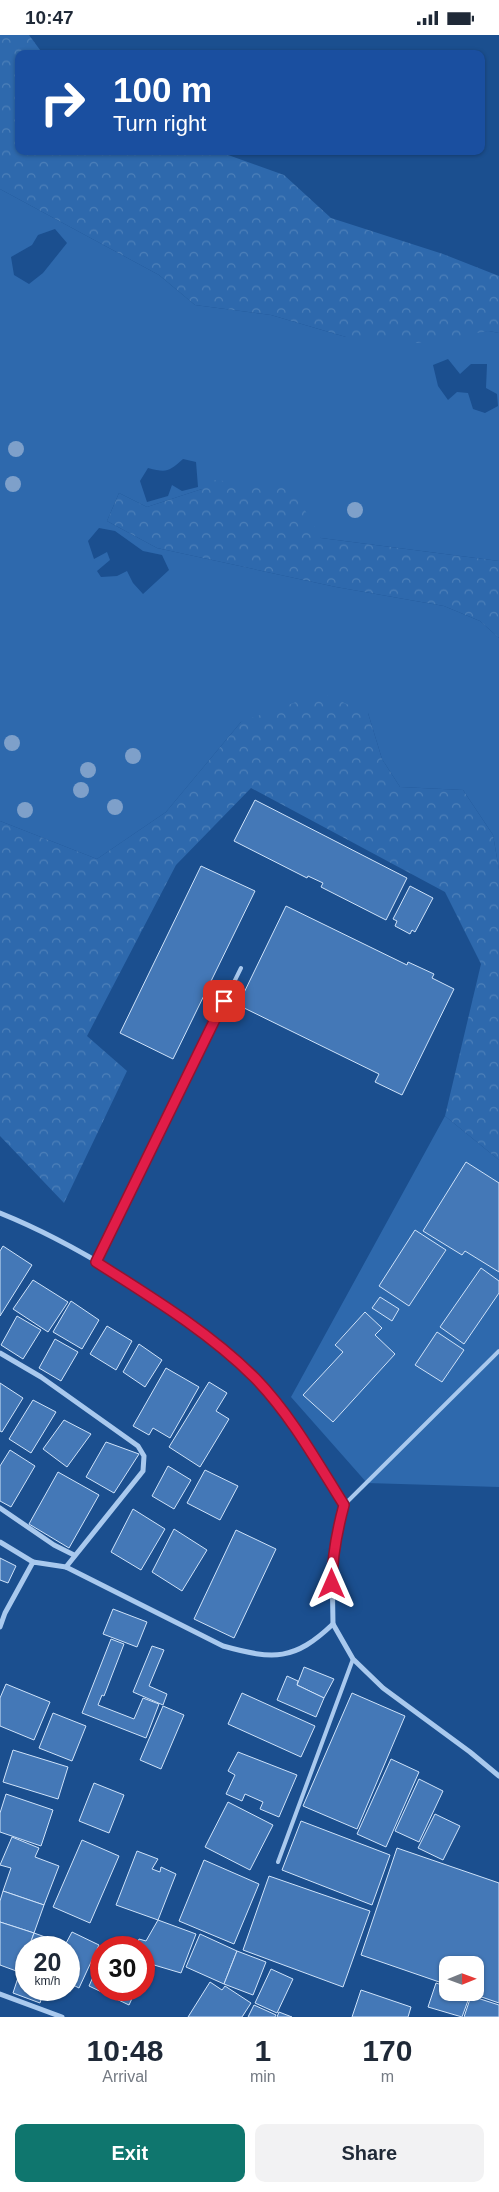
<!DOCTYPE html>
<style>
:root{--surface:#fff;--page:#f2f2f3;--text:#1f2937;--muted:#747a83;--accent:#0f766e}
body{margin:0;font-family:Arial,sans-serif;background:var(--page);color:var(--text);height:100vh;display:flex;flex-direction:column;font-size:19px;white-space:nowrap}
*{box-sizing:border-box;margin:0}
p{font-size:16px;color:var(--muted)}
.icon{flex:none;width:28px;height:28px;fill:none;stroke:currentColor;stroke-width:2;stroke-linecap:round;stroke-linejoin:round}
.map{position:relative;height:1982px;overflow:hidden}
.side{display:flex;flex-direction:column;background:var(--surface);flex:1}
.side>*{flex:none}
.hud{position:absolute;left:15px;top:15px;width:470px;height:105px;border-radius:10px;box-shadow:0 1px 4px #0004;background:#1a4fa0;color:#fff;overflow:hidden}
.needle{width:32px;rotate:89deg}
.controls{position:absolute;left:439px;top:1921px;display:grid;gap:10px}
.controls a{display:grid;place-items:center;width:45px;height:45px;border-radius:10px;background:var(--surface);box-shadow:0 1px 4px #0004;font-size:25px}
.speed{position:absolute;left:15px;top:1901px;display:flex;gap:10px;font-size:25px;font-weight:700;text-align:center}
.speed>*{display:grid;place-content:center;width:65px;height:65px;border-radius:50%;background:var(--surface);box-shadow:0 1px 4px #0004;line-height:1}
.speed small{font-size:12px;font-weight:400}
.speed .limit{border:8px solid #d22;background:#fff;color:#111}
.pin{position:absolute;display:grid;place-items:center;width:42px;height:42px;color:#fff;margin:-21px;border-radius:10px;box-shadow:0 2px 8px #0006}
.me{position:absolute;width:55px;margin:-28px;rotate:0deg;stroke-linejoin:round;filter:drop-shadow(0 0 4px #0008)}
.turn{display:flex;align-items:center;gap:18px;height:105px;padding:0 15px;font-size:22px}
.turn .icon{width:65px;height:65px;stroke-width:2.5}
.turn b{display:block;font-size:35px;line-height:42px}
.eta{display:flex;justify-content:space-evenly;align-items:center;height:85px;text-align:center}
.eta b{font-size:30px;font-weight:800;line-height:35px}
.cta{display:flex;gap:10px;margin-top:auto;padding:10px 15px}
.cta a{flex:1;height:58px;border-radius:10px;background:var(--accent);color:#fff;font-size:20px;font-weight:800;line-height:58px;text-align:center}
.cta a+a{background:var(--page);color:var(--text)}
.status{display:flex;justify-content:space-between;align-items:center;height:35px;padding:0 25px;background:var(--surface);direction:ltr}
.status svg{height:14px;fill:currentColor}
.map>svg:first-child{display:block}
</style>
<div class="status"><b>10:47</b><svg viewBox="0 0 49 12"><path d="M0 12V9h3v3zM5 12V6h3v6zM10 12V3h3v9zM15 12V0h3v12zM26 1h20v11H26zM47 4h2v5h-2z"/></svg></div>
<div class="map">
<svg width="499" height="1982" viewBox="0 0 499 1982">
<defs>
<pattern id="forest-crowns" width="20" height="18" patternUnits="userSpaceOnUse" patternTransform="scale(1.25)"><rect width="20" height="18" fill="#2e69ad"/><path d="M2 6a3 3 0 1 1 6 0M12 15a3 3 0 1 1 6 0" fill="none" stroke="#4d80b9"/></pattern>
</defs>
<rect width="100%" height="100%" fill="#1b4f8f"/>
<g fill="#2e69ad" fill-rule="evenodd">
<path d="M0 154 159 240 195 270 271 280 346 302 489 296 499 298V526L321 503 202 454 147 472 119 458 107 486 157 513 336 552 444 571 480 586 499 603V835L493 800 463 755 400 752 382 724 368 678 241 687 166 777 97 824 0 786ZM55 194 67 208 43 238 29 249 14 240 11 222 32 210 38 200ZM448 324 460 339 471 329H487L486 353 497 359 498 371 485 378 473 374 468 358 457 357 448 365 438 351 433 330ZM183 424 196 427 198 452 182 456 172 450 168 461 147 467 140 446 148 433C167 438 168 437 183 424ZM99 493 115 496 143 516 162 520 169 535 143 559 133 548 127 536 117 541 101 542 97 536 110 525 107 517 94 524 88 506Z"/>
<path d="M445 1081 499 1125V1148L466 1127 423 1196 462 1220 465 1216 499 1237V1246L481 1233 440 1292 464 1309 499 1258V1452L367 1448 291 1362ZM415 1196 446 1216 409 1271 379 1251ZM380 1262 399 1274 392 1285 373 1273ZM365 1277 382 1293 375 1300 395 1319 333 1387 303 1360 343 1317 335 1309ZM437 1297 464 1315 442 1347 416 1329Z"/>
</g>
<g fill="url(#forest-crowns)">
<polygon points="0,0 29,0 43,19 19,19 19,116 217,116 284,140 331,183 443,219 499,241 499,298 489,296 417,308 346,302 271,280 195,270 159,240 0,154"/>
<polygon points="211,445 291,451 321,503 499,526 499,603 480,586 444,571 336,552 157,513 107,486 119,458 147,472 202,454"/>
<polygon points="321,658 368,678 382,724 400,752 463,755 493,800 499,835 499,1125 445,1081 481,929 445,857 251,753 176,830 87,1001 127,1036 64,1168 0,1101 0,786 97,824 166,777 241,687"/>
</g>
<g fill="#4478b7" stroke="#cfe3fa">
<polygon points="255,765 407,843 386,885 321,852 323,848 308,841 307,843 234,806"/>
<polygon points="201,831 255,856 173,1024 120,998"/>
<polygon points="410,851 433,863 415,897 412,895 410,899 395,891 397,886 393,884"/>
<polygon points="286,871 407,930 408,927 434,939 432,943 454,954 402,1060 375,1047 379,1039 238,970"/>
<polygon points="466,1127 499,1148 499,1237 465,1216 462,1220 423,1196"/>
<polygon points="415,1195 446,1215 409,1271 379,1251"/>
<polygon points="3,1211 32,1230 0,1281 0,1216"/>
<polygon points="481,1233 499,1246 499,1258 464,1309 440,1292"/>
<polygon points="33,1245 68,1267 48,1297 13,1274"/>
<polygon points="380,1262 399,1274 392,1286 372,1273"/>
<polygon points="71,1266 99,1285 82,1314 53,1297"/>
<polygon points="365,1277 382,1293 375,1300 395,1319 333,1387 303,1360 343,1317 335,1310"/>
<polygon points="17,1281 41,1295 23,1324 1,1310"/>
<polygon points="107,1291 132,1306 116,1335 90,1319"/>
<polygon points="437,1297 464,1315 442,1347 415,1330"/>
<polygon points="55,1304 78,1317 61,1346 39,1333"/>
<polygon points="139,1309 162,1325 145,1352 123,1337"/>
<polygon points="166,1333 199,1352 170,1403 153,1393 149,1400 133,1391"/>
<polygon points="209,1347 227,1358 216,1376 229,1384 200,1432 169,1412"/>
<polygon points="0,1348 23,1363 2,1397 0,1396"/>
<polygon points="33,1365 56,1377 31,1418 9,1404"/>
<polygon points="64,1385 91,1399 67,1432 43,1414"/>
<polygon points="106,1407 139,1419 114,1458 86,1442"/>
<polygon points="10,1415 35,1431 11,1472 0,1466 0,1431"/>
<polygon points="168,1431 191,1445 174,1474 152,1461"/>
<polygon points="205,1435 238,1451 220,1485 187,1468"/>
<polygon points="58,1437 99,1460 69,1513 29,1489"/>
<polygon points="133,1474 165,1494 141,1535 111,1517"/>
<polygon points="174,1494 207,1515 182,1556 152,1537"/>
<polygon points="236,1495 276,1514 234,1603 194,1584"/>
<polygon points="0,1523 16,1531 8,1548 0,1545"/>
<polygon points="113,1574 147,1587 137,1612 103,1599"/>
<polygon points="111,1604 124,1609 104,1661 102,1660 98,1670 134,1684 143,1663 159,1669 146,1703 82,1678"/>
<polygon points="152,1611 164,1615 149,1651 167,1659 163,1670 133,1657"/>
<polygon points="304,1632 334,1644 324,1663 297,1650"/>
<polygon points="287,1641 298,1646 297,1650 324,1663 316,1682 277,1665"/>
<polygon points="6,1649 50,1667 34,1705 0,1691 0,1663"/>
<polygon points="242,1658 315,1691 301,1722 228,1689"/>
<polygon points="352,1658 405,1681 357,1794 303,1771"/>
<polygon points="163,1671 184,1680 161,1734 140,1725"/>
<polygon points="53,1678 86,1691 72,1726 39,1713"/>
<polygon points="13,1715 68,1732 58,1764 3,1747"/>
<polygon points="238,1717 297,1740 279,1782 260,1774 263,1767 245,1759 242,1766 226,1759 235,1740 228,1736"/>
<polygon points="391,1724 419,1737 386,1812 357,1799"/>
<polygon points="419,1744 443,1756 419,1807 395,1796"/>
<polygon points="94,1748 124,1760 109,1798 79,1786"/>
<polygon points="6,1759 53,1775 41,1811 0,1797 0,1778"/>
<polygon points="228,1767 273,1790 250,1835 205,1812"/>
<polygon points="435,1779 460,1791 443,1825 418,1813"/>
<polygon points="301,1786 390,1820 372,1870 282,1835"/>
<polygon points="12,1802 39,1813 35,1822 59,1831 44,1870 3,1856 11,1833 0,1830"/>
<polygon points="82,1805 119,1821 90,1888 53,1872"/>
<polygon points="397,1813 499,1848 499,1968 470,1958 475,1958 475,1930 448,1930 448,1950 361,1920"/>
<polygon points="137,1816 158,1824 152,1834 160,1837 161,1832 176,1839 158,1885 116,1870"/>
<polygon points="204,1825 259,1849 234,1909 179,1886"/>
<polygon points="269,1841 370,1876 343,1952 243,1915"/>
<polygon points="3,1856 44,1870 34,1898 0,1887 0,1866"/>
<polygon points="158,1885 196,1899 181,1938 144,1927 144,1912 136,1912 139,1904 146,1906"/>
<polygon points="0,1887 34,1898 29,1912 26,1912 19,1937 0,1930"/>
<polygon points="72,1897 99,1910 79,1953 69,1948 69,1912 64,1912"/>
<polygon points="34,1898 59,1907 58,1912 29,1912"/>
<polygon points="200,1899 237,1916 224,1949 186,1932"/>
<polygon points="237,1916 266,1927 253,1960 224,1949"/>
<polygon points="26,1918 26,1955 44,1955 40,1968 13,1958"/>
<polygon points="101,1924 101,1955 136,1955 129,1970 89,1951"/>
<polygon points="271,1934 293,1944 277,1978 255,1968"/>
<polygon points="210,1947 222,1955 225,1951 251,1968 242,1982 188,1982"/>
<polygon points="436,1948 448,1952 448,1958 470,1960 462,1982 428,1972"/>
<polygon points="361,1955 411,1972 408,1982 352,1982"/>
<polygon points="471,1961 499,1970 499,1982 464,1982"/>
<polygon points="254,1970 276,1980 275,1982 248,1982"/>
<polygon points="279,1977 292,1982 277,1982"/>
</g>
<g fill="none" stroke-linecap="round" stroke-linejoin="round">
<g stroke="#a9c9ee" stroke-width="4">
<polyline points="96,1227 241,933"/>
<polyline points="344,1470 499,1316"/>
<polyline points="278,1827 353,1624"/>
</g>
<g stroke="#a9c9ee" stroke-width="5">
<path d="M0 1178C82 1211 191 1280 255 1343 291 1379 317 1427 344 1470L337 1496 332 1529 333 1589 353 1624 383 1653 470 1717 499 1741"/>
<polyline points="0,1318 41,1342 138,1411 144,1421 143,1436 66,1532"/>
<polyline points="0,1473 54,1510 74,1520"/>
<polyline points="0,1507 33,1527"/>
<path d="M0 1592 5 1578 33 1527 66 1532 223 1611C274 1625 294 1626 333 1589"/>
<polyline points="0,1959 62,1982"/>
</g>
</g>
<g fill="#7ea0ca">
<circle cx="16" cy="414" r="8"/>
<circle cx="13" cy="449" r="8"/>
<circle cx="355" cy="475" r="8"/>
<circle cx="12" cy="708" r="8"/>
<circle cx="133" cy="721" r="8"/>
<circle cx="88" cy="735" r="8"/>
<circle cx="81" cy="755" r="8"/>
<circle cx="115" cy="772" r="8"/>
<circle cx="25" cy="775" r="8"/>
</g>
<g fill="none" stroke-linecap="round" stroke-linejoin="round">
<g stroke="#92132f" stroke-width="12">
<path id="route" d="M224 966 96 1227C151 1262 209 1297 255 1343 291 1380 317 1427 344 1470 337 1496 332 1521 332 1549"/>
</g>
<use href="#route" stroke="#e11d48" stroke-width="9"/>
</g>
</svg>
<div class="controls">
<a><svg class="needle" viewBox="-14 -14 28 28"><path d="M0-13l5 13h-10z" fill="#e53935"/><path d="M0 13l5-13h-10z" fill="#747a83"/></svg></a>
</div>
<div class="speed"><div>20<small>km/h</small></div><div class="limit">30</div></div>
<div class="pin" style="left:224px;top:966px;background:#d93025"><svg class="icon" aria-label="arrive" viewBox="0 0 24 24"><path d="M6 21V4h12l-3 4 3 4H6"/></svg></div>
<svg class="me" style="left:332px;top:1549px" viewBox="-20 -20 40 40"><path d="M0-17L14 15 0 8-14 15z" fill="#e11d48" stroke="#fff" stroke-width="4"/></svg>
<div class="hud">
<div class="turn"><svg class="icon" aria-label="right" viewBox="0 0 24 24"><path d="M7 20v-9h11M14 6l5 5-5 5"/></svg><div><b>100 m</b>Turn right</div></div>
</div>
</div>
<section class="side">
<div class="eta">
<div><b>10:48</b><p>Arrival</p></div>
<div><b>1</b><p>min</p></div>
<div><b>170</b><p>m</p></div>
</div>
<div class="cta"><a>Exit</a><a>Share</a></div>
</section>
